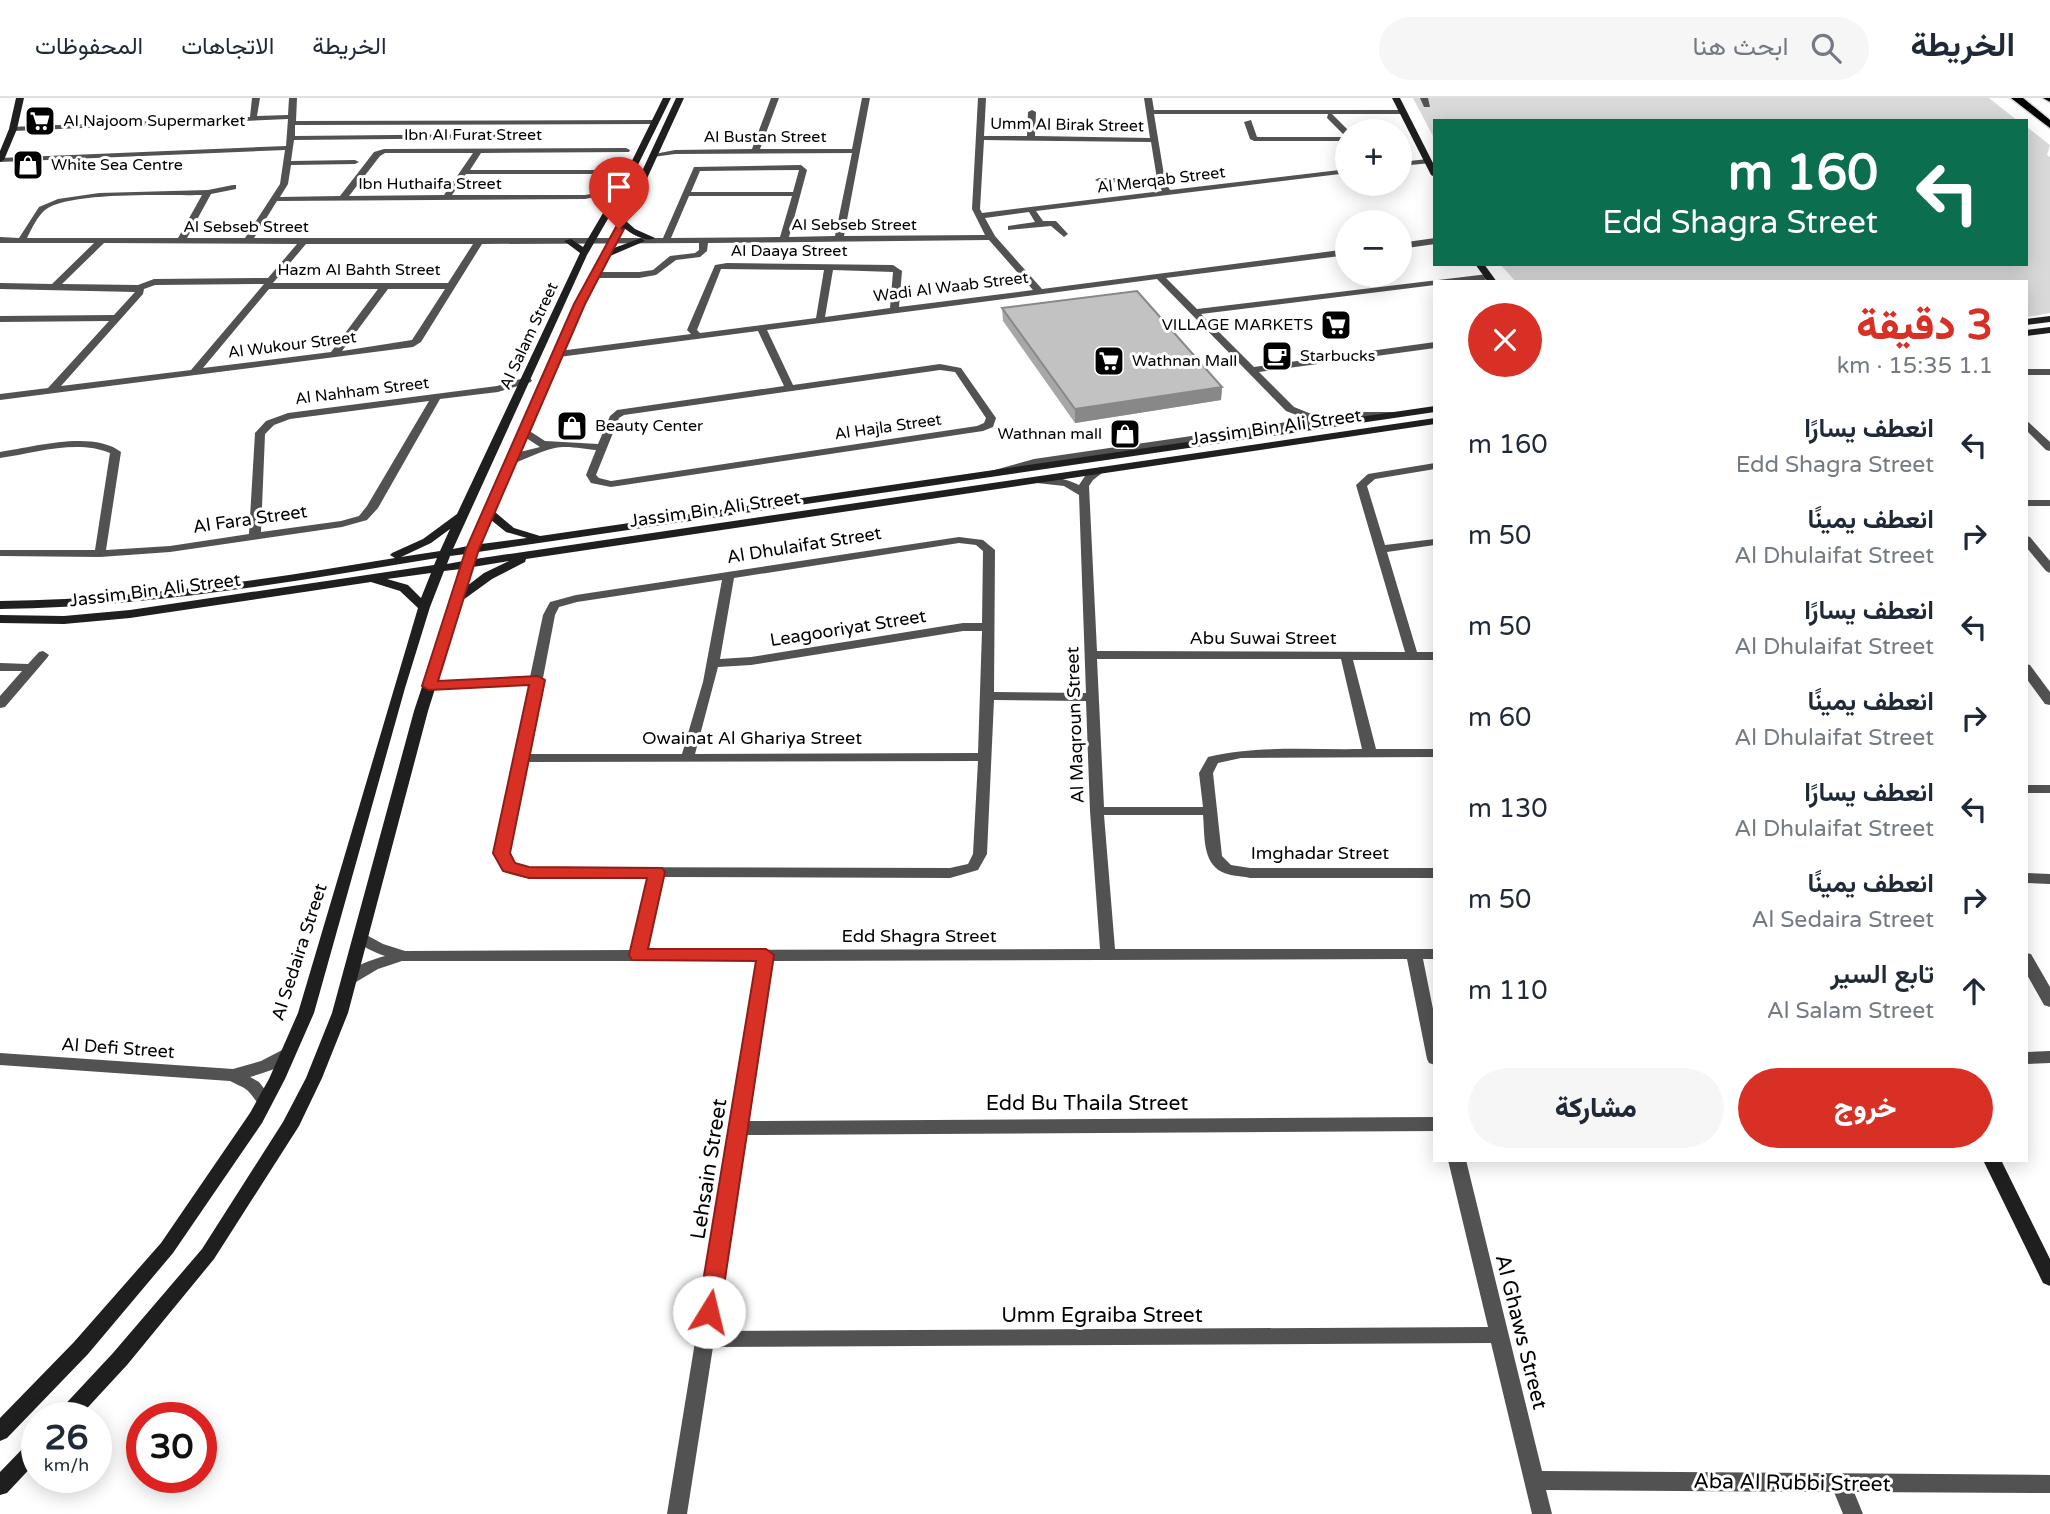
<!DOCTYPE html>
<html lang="ar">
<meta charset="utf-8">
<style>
:root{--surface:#fff;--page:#f6f6f7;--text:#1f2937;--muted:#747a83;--line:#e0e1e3;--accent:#d93025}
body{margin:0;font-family:"Varela Round",Vazirmatn,sans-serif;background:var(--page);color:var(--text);direction:rtl;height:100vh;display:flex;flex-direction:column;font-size:26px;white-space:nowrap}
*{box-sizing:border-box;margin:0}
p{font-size:23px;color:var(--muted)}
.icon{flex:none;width:38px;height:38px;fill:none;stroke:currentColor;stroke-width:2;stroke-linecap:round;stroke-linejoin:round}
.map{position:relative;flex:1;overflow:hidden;direction:ltr}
.side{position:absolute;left:1433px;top:182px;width:595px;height:882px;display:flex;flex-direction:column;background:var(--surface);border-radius:0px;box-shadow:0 4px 18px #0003;direction:rtl}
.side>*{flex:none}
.guide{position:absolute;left:1433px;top:21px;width:595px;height:147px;border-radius:0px;box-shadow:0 4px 18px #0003;direction:rtl;background:#0b6e4f;color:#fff;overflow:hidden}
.controls{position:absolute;left:1335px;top:21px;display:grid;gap:14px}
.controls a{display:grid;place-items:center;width:77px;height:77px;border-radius:50%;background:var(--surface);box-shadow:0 4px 18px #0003;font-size:35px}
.speed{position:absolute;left:21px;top:1304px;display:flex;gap:14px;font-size:35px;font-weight:700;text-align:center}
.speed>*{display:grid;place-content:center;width:91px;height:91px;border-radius:50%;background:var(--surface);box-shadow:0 4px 18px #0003;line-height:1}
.speed small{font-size:18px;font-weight:400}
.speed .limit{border:10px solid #d22;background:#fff;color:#111}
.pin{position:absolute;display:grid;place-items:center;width:60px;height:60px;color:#fff;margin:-72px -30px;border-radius:50% 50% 50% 0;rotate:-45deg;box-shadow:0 0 7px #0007}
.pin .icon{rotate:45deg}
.me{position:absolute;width:77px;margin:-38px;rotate:9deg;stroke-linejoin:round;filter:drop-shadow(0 0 5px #0008)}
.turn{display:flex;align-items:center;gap:24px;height:147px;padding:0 35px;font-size:32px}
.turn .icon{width:91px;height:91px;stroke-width:2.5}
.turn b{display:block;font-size:49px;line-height:60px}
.round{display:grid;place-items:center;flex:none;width:74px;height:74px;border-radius:37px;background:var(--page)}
.headline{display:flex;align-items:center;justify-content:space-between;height:119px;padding:0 35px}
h1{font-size:42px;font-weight:800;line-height:52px;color:var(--accent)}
.cta{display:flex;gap:14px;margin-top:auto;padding:14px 35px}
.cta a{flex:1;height:80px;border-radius:42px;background:var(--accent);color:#fff;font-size:28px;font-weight:800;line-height:80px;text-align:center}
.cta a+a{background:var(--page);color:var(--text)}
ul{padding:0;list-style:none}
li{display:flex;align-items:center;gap:21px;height:91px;padding:0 35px}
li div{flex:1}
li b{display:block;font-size:26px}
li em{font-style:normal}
header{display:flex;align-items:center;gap:42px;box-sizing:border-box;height:98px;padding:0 35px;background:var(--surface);border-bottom:2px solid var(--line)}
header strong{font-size:33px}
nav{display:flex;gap:38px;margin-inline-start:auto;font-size:24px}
.search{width:490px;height:63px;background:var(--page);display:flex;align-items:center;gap:18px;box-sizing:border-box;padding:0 24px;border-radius:38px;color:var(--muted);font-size:26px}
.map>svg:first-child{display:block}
</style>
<header>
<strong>الخريطة</strong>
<div class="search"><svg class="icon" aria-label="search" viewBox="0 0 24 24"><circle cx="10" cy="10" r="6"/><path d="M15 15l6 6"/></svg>ابحث هنا</div>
<nav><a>الخريطة</a><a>الاتجاهات</a><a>المحفوظات</a></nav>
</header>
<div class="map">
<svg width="2050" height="1416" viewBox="0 0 2050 1416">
<rect width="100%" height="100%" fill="#fff"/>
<g fill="#d9d9d9">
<polygon points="1413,0 1989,0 2018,23 1435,23 1435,42"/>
<polygon points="2027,29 2050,47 2047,57 2050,59 2050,215 2027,219 2026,184 1516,184 1500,166 2026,166"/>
</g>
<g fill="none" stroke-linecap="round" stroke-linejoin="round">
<g stroke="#dbdbdb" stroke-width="3">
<g id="highway">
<polygon points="2011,0 2023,0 2050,22 2050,30"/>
<polygon points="2043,0 2050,0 2050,4"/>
</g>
</g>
<g fill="#525252" fill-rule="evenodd">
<path d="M252 0H260L257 18 288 17 289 0H297L296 23 654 22 658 24 654 26 295 27V38L494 36 498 38 494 40 294 42 291 63 355 62 359 64 355 66 291 67 288 86 280 99 340 98 374 54 384 51 626 50 630 52 629 54 481 55 470 72H607L633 66 637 68 607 76H466L452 97H585L619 91 623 93 585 101 277 103 254 140H663L694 69 801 67 807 72 789 139 835 138 852 55 675 56 653 59 649 57 675 52 752 51 771 0H779L760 51H852L862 0H870L844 138 985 137 972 111 978 0H986L984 38H1027L1028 14 1032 12 1036 14 1035 38 1150 40 1144 0H1152L1154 12H1405V16H1332L1349 33 1348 43H1254L1250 41 1244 24 1251 22 1257 39H1346L1327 20 1328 16H1154L1165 83 1170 92 1348 71V75L1036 113 1043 123H1056L1068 136 1064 139 1051 128 1008 132V128L1035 124 1029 114 985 120 995 138 1042 191 1348 151V157L1166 180 1197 211 1488 176 1492 179C1478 187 1452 184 1435 184V187L1201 216 1254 269 1435 244V250L1259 274 1294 309 1319 319 1356 314H1397L1401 315V319L1356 320 1035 367 995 378 990 375 991 373 1034 361 1307 321 1286 313 1157 181 767 232 793 287 940 266 961 270 996 320 993 329 983 333 611 389 591 385 586 377 596 352C584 351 567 347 555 350 541 353 526 361 512 366L507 363 520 354 540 349 520 336V332H528L545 343 598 346 610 318 617 312 784 288 758 233 559 259 554 256 559 253 691 236 687 232 715 167 727 165 893 167 902 173 899 209 1033 192 989 142 708 145 707 153 700 159 676 162 656 177 639 180H593L589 177 593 174H639L653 172 670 158 695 155 699 152V145L482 146 421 244 413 249 0 302V296L48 290 109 223 0 224V218L114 217 135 194 0 191V185L52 186 94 145H0V139L19 140 39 109 58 101 99 95 208 92 233 87H236V91L211 96 187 140H245L280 86 285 52 0 64V60L286 48 288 21 13 33H10V29L250 19ZM984 42 1151 44 1157 81 1099 80 1095 82 1099 84 1158 85 1162 93 982 115 980 111ZM385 55H473L444 97 349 98 380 58ZM799 72 793 94H691L700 73ZM202 97 178 140H27C32 130 37 119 45 112 70 93 169 98 202 97ZM689 98H792L780 139 671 140ZM104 145 297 146 268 180 154 181 138 187 62 186ZM306 146H473L448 185H273ZM721 171 824 172 816 220 700 235 697 232ZM833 172 893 174 890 210 825 219ZM264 186 191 272 61 288 143 196 144 191 155 187ZM269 191H378L331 254 203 270ZM388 191H445L412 242 342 253ZM940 272 955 274 986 320 984 325 977 328 611 383 599 380 596 377 619 320 624 317Z"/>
<polygon points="1420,0 1428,0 1430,9 1424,9"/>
<polygon points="1428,61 1431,61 1431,65 1400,68 1400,64"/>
<polygon points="1435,140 1435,146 1400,151 1400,145"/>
<rect x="2026" y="271" width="24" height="6"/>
<path d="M527 279 532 282 531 284 498 294 440 301 378 410 367 422 342 429 170 454 100 459 0 458V452H95L110 355C77 341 35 355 0 360V354C33 349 93 332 121 354L106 452 170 448 249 436 255 335 266 323 288 315 497 288ZM429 303 367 408 359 418 341 423 261 434 265 336 274 327 290 321Z"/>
<polygon points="2026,322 2050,344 2050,353 2046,352 2026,332"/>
<path d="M1435 365V371L1375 381 1367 388 1385 447 1435 441V447L1387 454 1417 554H1435V562H1353L1376 651H1435V659L1241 660 1218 665 1213 675 1222 758 1231 767 1250 770H1435V780H1250C1242 778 1229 778 1222 774 1202 764 1205 737 1203 717H1104L1115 851H1435V861H1423L1435 921V967L1429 965 1427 961 1407 861 773 863 748 1023 1435 1019V1033L746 1037 716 1233 1488 1229 1448 1062H1466L1542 1373 2050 1377V1395L1854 1394 1863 1416H1843L1834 1394 1546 1392 1552 1416H1532L1491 1245 713 1249 687 1416H667L757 863H402L378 871 356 884H344L342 880C352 868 371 862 385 858 374 854 361 849 353 839L356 835 361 834 383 846 405 853 631 852 648 779H529L504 772 494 755 529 586 429 592 424 591 423 588 424 585 530 579 543 517 550 504 576 497 959 439 983 442 995 452 994 594 1086 595 1079 397 1064 388 1037 385 1032 382C1043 375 1067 381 1079 387L1085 378 1101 369 1106 372 1093 382 1089 388 1097 553 1405 554 1356 387 1368 376ZM959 445 976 447 983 453 982 525H963L751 559 720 561 734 480ZM722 482 703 584 682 656H528L542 585 544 582 543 580 555 517 559 509 577 504ZM963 533H982L978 655 695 656 718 569 751 567ZM1097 561H1341L1362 651C1311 652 1258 647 1208 659L1199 675 1203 709H1104ZM994 602 1086 603 1090 713 1100 851 647 852 663 779 950 780 978 772 987 756ZM978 663 973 756 968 766 950 770 529 769 514 766 508 755 526 664Z"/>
<rect x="2026" y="402" width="24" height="6"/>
<polygon points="2026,438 2030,439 2050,463 2050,475 2046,473 2026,449"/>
<polygon points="43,553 49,557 47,560 5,609 0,610 0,598 22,573 0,573 0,565 28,566 39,554"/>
<polygon points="2026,566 2030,567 2050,594 2050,607 2045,606 2026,580"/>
<rect x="2026" y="687" width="24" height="8"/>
<polygon points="2026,775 2050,776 2050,786 2026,785"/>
<polygon points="2026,855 2031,856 2050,889 2050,909 2044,907 2026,875"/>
<path d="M288 949 294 951 296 955C286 969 266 974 250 979L259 984 273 1002 271 1007C257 1011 256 1000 247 992 242 988 235 986 230 983L0 967V955L233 971 261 963Z"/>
<polygon points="2050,953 2050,965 2026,966 2026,954"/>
</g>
<g fill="#1f1f1f" fill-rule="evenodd">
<polygon points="16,0 24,0 17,31 4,62 0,64 0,53 9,31"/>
<path d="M663 0H671L631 81 587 157 453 451 468 448 574 206 611 140 676 0H684L627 124 635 131 655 140C647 145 631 136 624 130L614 150 641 140 645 143 610 158 584 206 495 414 514 430 540 438 1435 308V314L478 454 475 461 1435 320V326L526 461 525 464 492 481 463 502 428 613 348 915 322 980 299 1028 214 1161 127 1267 78 1320H55L58 1314 113 1255 202 1151 283 1024 306 980 332 915 414 613 461 471 444 473 430 509 405 590 314 915 285 981 262 1025 173 1155 88 1256 7 1340 0 1343V1320L74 1244 161 1145 250 1015 269 981 298 915 418 510 400 493 371 484 130 520 64 526 0 525V517L64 518 130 512 434 467 437 460C291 484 149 509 0 511V503C134 502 263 482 395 460L390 457 392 455 423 441 457 416 580 155 564 143 571 141 583 149 623 81ZM491 422 506 434 527 440 481 446ZM450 431 440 453 401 459 431 445ZM466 456 463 463 447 466 450 458ZM509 463 484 475 467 488 473 469ZM431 475 421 500 408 487 387 481Z"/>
<polygon points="1392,0 1400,0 1435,69 1435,79 1431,77"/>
<polygon points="1475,166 1484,166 1497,184 1488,184"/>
<polygon points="2050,218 2050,224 2026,227 2026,221"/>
<polygon points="2050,229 2050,235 2026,238 2026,232"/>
<polygon points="1983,1062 2001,1062 2050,1161 2050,1188 2043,1185"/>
<polygon points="37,1340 37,1363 7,1395 0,1397 0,1374 30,1343"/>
</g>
<use href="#highway" fill="#000" fill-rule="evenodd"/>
</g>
<polygon fill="#a7a7a7" points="1002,210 1222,289 1221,302 1075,325 1003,223"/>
<polygon fill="#888" points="1222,289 1221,302 1075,325 1075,311"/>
<polygon fill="#c2c2c2" stroke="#888" stroke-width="2" points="1137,193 1222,289 1075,311 1002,210"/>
<polygon fill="#d93025" stroke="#8d1f18" stroke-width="2" points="616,129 624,131 585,206 479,451 438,583 538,578 545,582 510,755 515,765 529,769 662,770 665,774 648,851 766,851 774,857 720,1214 717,1220 709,1223 701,1220 698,1214 756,863 632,862 629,857 647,780 529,780 503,773 493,755 529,587 429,592 422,588 466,451 574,206"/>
<defs>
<g id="supermarket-square" transform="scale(1.575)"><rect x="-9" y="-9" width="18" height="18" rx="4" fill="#000" stroke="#fff"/><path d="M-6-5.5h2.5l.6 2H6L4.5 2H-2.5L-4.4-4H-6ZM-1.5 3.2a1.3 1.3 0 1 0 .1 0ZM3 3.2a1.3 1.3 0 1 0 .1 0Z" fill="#fff"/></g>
<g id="shop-square" transform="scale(1.575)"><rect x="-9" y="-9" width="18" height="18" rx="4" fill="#000" stroke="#fff"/><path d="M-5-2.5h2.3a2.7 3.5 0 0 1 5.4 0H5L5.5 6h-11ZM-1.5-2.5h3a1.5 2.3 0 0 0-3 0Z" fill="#fff"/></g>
<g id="cafe-square" transform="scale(1.575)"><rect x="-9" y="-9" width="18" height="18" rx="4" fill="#000" stroke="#fff"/><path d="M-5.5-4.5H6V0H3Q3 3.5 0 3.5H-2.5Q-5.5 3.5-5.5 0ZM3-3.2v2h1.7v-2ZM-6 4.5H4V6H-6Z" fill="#fff"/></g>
</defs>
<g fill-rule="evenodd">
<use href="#supermarket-square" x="40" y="23"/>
<use href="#shop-square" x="28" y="67"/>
<use href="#supermarket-square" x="1336" y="227"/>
<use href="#cafe-square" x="1277" y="258"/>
<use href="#supermarket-square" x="1109" y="263"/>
<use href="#shop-square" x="572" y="328"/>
<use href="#shop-square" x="1125" y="336"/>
</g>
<g text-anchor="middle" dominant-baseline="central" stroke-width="6" stroke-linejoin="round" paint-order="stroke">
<g font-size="16" fill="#000" stroke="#fff" text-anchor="start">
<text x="63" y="23">Al Najoom Supermarket</text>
<text x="51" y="67">White Sea Centre</text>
<text x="1313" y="227" text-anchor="end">VILLAGE MARKETS</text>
<text x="1300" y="258">Starbucks</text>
<text x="1132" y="263">Wathnan Mall</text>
<text x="595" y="328">Beauty Center</text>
<text x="1102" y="336" text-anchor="end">Wathnan mall</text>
</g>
<g font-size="16" fill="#000" stroke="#fff">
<text transform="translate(1067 27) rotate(1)">Umm Al Birak Street</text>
<text x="473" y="37">Ibn Al Furat Street</text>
<text x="765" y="39">Al Bustan Street</text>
<text transform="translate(1161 82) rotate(-7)">Al Merqab Street</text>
<text x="430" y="86">Ibn Huthaifa Street</text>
<text x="854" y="127">Al Sebseb Street</text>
<text x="246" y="129">Al Sebseb Street</text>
<text x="789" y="153">Al Daaya Street</text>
<text x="359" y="172">Hazm Al Bahth Street</text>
<text transform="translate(951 189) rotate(-7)">Wadi Al Waab Street</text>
<text transform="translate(529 238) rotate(-65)">Al Salam Street</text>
<text transform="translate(292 247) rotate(-7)">Al Wukour Street</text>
<text transform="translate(362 293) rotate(-7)">Al Nahham Street</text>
<text transform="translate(888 329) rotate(-8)">Al Hajla Street</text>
</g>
<g font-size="18" fill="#000" stroke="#fff">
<text transform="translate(1276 329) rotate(-8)">Jassim Bin Ali Street</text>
<text transform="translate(715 411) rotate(-8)">Jassim Bin Ali Street</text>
<text transform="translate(250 421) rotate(-8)">Al Fara Street</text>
<text transform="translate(804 447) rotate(-9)">Al Dhulaifat Street</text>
<text transform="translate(155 492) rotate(-7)">Jassim Bin Ali Street</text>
<text transform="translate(848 530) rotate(-9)">Leagooriyat Street</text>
<text x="1263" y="540">Abu Suwai Street</text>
<text transform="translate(1075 627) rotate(-92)">Al Maqroun Street</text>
<text x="752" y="640">Owainat Al Ghariya Street</text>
<text x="1320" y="755">Imghadar Street</text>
<text x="919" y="838">Edd Shagra Street</text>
<text transform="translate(299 854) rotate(-72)">Al Sedaira Street</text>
<text transform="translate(118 950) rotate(4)">Al Defi Street</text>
</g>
<g font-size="21" fill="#000" stroke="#fff">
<text x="1087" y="1005">Edd Bu Thaila Street</text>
<text transform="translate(709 1071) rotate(-81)">Lehsain Street</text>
<text x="1102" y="1217">Umm Egraiba Street</text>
<text transform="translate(1521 1234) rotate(76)">Al Ghaws Street</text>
<text transform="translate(1792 1385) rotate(1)">Aba Al Rubbi Street</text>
</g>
</g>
</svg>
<div class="controls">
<a>+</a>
<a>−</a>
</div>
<div class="speed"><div>26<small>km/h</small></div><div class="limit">30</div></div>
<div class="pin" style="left:619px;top:131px;background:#d93025"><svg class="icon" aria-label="arrive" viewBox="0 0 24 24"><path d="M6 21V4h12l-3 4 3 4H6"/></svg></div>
<svg class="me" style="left:709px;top:1214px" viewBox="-20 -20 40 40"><circle r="19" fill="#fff"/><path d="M0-13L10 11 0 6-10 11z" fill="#d93025"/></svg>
<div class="guide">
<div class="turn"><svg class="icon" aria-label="left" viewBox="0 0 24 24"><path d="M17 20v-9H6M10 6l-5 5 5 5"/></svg><div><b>160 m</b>Edd Shagra Street</div></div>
</div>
<section class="side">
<div class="headline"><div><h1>3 دقيقة</h1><p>1.1 km · 15:35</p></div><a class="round" style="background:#d93025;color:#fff"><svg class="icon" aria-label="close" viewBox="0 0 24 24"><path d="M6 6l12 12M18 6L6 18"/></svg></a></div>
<ul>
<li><svg class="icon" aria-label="left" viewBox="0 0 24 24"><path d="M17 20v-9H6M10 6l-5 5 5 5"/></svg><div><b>انعطف يسارًا</b><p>Edd Shagra Street</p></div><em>160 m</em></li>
<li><svg class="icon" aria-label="right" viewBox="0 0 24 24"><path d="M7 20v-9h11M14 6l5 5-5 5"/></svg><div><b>انعطف يمينًا</b><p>Al Dhulaifat Street</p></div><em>50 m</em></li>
<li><svg class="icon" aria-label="left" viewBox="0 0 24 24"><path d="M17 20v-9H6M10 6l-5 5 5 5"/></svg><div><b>انعطف يسارًا</b><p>Al Dhulaifat Street</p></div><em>50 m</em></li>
<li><svg class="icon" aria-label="right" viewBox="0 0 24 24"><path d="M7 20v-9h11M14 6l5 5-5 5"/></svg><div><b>انعطف يمينًا</b><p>Al Dhulaifat Street</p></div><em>60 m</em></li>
<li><svg class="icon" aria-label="left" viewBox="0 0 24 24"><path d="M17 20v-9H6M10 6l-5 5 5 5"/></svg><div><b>انعطف يسارًا</b><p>Al Dhulaifat Street</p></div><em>130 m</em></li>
<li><svg class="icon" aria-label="right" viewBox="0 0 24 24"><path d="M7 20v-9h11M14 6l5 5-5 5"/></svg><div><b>انعطف يمينًا</b><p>Al Sedaira Street</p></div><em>50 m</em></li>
<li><svg class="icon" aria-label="ahead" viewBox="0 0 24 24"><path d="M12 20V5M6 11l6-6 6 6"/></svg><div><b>تابع السير</b><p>Al Salam Street</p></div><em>110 m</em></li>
</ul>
<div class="cta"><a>خروج</a><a>مشاركة</a></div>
</section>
</div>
